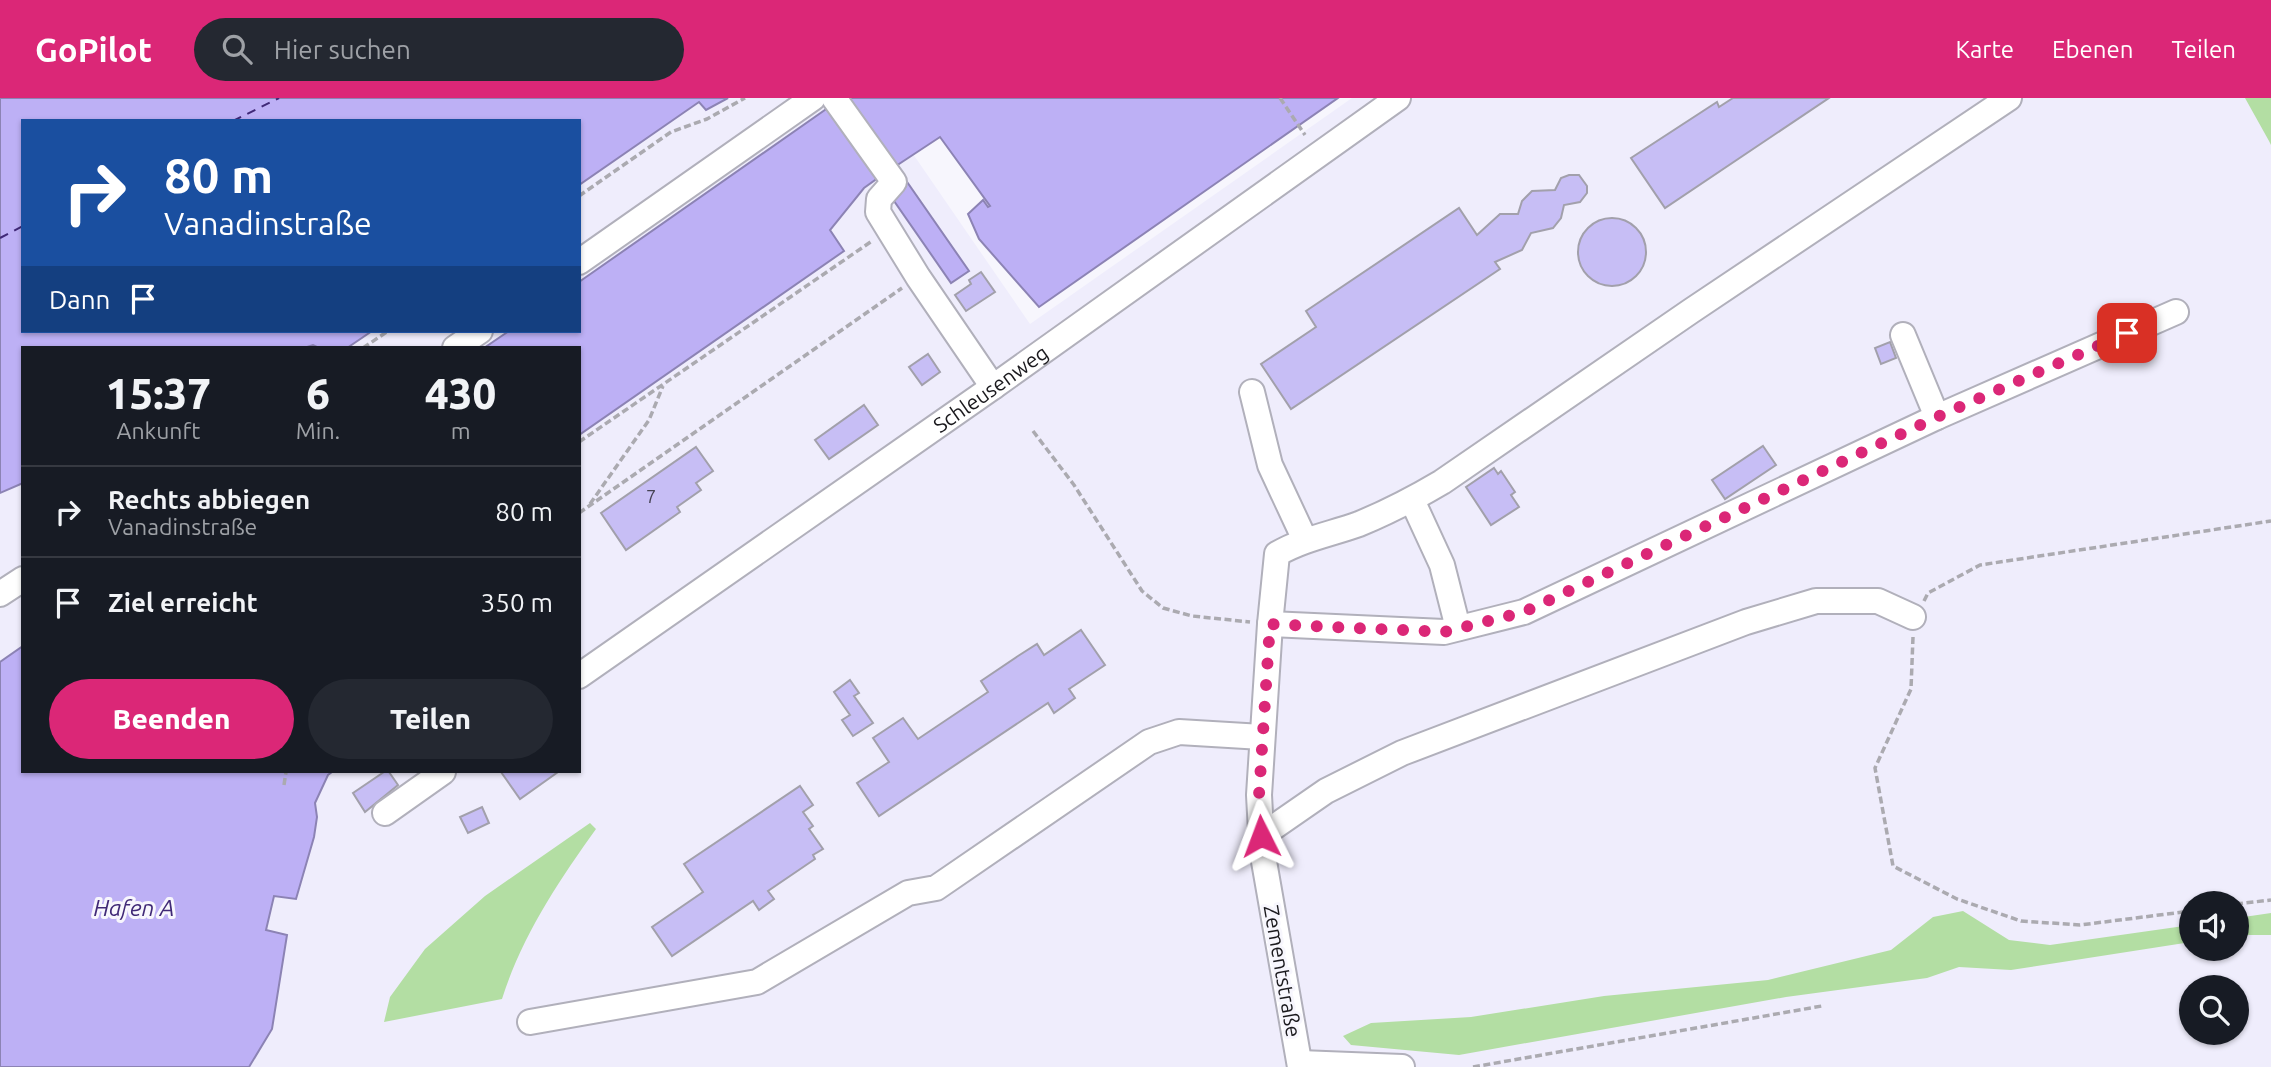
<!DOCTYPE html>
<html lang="de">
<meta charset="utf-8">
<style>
:root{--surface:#171b24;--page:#242831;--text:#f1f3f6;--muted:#9ea1a6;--line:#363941;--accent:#db2777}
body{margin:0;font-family:Ubuntu,sans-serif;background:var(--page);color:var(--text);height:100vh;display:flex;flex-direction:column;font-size:26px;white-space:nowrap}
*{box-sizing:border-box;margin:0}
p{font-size:23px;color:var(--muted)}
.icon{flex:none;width:38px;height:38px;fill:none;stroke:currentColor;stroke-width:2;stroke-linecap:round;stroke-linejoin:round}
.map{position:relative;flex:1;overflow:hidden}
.side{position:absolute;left:21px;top:248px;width:560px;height:427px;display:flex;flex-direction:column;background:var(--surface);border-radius:0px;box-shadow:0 2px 5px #0004}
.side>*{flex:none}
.banner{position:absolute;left:21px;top:21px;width:560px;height:214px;border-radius:0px;box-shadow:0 2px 5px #0004;background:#1a4fa0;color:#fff;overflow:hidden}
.fabs{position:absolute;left:2179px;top:793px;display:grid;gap:14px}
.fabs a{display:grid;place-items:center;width:70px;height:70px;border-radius:50%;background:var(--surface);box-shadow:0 2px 5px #0004;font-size:35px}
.pin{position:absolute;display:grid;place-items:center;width:60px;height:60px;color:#fff;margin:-30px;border-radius:14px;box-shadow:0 4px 10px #0006}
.me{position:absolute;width:77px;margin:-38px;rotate:357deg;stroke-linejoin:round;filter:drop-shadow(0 0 5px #0008)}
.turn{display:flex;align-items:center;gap:24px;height:147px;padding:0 28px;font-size:32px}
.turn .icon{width:91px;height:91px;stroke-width:2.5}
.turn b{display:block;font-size:49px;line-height:60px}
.then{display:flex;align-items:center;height:66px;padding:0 28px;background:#0003;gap:14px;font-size:26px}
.eta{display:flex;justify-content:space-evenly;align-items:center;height:119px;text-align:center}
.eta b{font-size:42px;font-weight:800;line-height:49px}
.button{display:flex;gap:14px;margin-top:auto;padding:14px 28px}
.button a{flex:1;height:80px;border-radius:42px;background:var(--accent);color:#fff;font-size:28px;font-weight:800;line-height:80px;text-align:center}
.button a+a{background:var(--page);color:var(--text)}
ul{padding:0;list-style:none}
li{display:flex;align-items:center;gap:21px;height:91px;padding:0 28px;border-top:2px solid var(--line)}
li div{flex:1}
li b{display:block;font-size:26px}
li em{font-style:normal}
header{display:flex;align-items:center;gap:42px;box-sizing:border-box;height:98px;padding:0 35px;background:var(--accent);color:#fff}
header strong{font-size:33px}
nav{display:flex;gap:38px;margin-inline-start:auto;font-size:24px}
.search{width:490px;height:63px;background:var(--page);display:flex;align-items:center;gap:18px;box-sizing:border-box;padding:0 24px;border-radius:38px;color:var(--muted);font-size:26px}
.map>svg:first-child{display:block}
</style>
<header>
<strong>GoPilot</strong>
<div class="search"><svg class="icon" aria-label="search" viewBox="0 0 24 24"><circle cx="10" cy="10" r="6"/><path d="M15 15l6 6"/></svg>Hier suchen</div>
<nav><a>Karte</a><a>Ebenen</a><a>Teilen</a></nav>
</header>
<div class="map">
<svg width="2271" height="969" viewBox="0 0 2271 969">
<rect width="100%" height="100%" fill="#f7f6fd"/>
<g fill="#efedfc" fill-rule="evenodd">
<polygon points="728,0 842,0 579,184 579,87 699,4 706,12"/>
<path d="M1352 0H2271V969H249L272 931 287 837 266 833 274 797 295 801 317 719 315 705 328 677 332 674H579V337L844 153 830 132 865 89 913 56 1030 226ZM2191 805H2236V850H2191ZM2191 889H2236V934H2191Z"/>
<polygon points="372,233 509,233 484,250 347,250"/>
<polygon points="23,385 23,548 0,564 0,395"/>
</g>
<g fill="#b3dea3">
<polygon points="2245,0 2271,0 2271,47 2269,43"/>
<path d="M590 725 596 731C558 784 522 838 502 901L384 924 390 899 425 851 485 798Z"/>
<polygon points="1963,813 2009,842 2050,847 2191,827 2191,844 2011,872 1959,869 1927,880 1786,899 1459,957 1351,947 1343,938 1371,925 1471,919 1604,898 1768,882 1891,852 1933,819"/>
<polygon points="2271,815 2271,837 2237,837 2237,820"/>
</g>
<g fill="#bdb0f5" stroke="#8c83b4" stroke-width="2">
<polygon points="0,0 728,0 706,12 699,4 579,87 579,23 23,23 23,233 372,233 347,250 319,250 313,247 304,250 23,250 23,385 0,395"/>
<polygon points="842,0 1338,0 1039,209 979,141 968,116 983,102 988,109 990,108 940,39 896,68 969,173 951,185 878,80 864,90 830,132 844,153 579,337 579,250 484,250 509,233 579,233 579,184"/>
<polygon points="23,548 23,674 332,674 328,677 315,705 317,719 314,739 296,801 274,798 266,832 287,837 272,931 249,969 0,969 0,564"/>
</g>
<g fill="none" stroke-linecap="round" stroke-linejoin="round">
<g stroke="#402977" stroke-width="2" stroke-dasharray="9 7" stroke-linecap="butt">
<polyline points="233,23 279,0"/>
<polyline points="0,140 23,128"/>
</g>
</g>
<g fill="#c7bef5" stroke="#a2a0ab" stroke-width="2">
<polygon points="1733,0 1829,0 1665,110 1631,60 1717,4 1719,9"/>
<polygon points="1569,77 1579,77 1587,88 1587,95 1580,104 1564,107 1561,120 1553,130 1531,135 1522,152 1495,164 1500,171 1291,311 1261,266 1316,229 1306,213 1459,110 1477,137 1500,116 1518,116 1522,103 1532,93 1555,92 1561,80"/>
<circle cx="1612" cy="154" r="34"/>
<polygon points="981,174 995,194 966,213 955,197 971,186 969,182"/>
<polygon points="1890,244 1896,260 1881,266 1875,250"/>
<polygon points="928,256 940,274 922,287 909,269"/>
<polygon points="864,307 878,327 829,361 815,342"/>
<polygon points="1763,348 1776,367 1725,401 1712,382"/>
<polygon points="696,349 713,373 696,385 701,392 677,409 680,414 626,452 601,415"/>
<polygon points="1494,370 1498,376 1501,373 1515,394 1511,397 1519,409 1491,427 1466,389"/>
<polygon points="1081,532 1105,567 1069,591 1075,600 1054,615 1048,605 879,718 857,685 889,664 873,640 903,620 918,641 988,594 981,583 1018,558 1037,546 1044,557"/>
<polygon points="850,582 859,595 854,598 873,625 853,638 842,622 850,617 834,594"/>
<polygon points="384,674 389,674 398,687 365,714 353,695"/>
<polygon points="501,674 558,674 520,701"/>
<polygon points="800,688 813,707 803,714 813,728 809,731 823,751 813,757 815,761 768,793 774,801 759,812 753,803 672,858 652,829 703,794 684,766"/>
<polygon points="482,709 489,725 468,735 460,719"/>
</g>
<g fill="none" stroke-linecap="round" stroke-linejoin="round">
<g stroke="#b1b0bb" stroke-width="28">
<g id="minor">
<polyline points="834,0 894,84 879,101 878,114 918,179 993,289"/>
<polyline points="579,164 813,0"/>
<polyline points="1903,237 1937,319"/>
<polyline points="455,250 480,233"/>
<polyline points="1252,294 1270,367 1305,442"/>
<polyline points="1412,402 1442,467 1458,530"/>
<polyline points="0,496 23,481"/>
<polyline points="1270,526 1444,534 1524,514 1937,319 2176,214"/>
<path id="s1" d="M579 578 993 289 1398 0"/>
<polyline points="385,715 443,674"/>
<polyline points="1261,738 1326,693 1402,655 1746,524 1816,503 1878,503 1913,519"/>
<polyline points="530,924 757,884 908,795 936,790 1149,644 1179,634 1262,639"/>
<polyline points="1300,965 1402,969"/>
<path d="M1300 969 1262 752 1259 697 1270 526 1277 456C1303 441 1331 436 1359 426 1388 414 1415 400 1442 384L1691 213 2009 0"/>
</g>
</g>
<g stroke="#abaab0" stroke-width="3.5" stroke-dasharray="7 3.5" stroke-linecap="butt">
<polyline points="1280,0 1305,37"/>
<polyline points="579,98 671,34 707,21 745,0"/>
<polyline points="363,250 388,233"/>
<polyline points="1033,333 1074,387 1142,493 1163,510 1192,518 1250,524"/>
<polyline points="579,344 872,143"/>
<polyline points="590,406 649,322 663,288"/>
<polyline points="579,415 902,190"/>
<polyline points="1924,503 1928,495 1980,467 2271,423"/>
<polyline points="1913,539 1911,591 1875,670 1893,768 1957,801 2021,823 2080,827 2191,813"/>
<polyline points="284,687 286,674"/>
<polyline points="2236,806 2271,802"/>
<polyline points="1473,969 1822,908"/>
</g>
<use href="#minor" stroke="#fff" stroke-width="24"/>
</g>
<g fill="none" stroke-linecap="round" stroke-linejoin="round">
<polyline stroke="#db2777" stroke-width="12" stroke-dasharray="0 21.6" points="1261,738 1259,697 1270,526 1444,534 1524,514 1937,319 2127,235"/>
</g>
<g text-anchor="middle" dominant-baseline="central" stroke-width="6" stroke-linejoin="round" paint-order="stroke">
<g font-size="18" fill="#454253">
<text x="651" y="398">7</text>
</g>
<g font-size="21" fill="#1a191d" stroke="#f7f6fd">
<text stroke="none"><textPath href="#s1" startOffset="502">Schleusenweg</textPath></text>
<text transform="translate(1283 873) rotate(80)">Zementstraße</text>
</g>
<g font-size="23" font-style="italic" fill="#402977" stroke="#f7f6fd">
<text x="134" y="809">Hafen A</text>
</g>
</g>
</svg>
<div class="fabs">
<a><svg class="icon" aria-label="sound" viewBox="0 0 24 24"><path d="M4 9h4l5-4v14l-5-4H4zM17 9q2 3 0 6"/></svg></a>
<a><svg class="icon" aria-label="search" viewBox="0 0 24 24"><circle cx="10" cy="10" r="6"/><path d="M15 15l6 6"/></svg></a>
</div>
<div class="pin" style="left:2127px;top:235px;background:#d93025"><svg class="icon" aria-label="arrive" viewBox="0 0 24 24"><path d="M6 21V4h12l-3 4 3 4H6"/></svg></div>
<svg class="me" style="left:1261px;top:738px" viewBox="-20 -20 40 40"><path d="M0-17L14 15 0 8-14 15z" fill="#db2777" stroke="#fff" stroke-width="4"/></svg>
<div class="banner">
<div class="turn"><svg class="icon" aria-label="right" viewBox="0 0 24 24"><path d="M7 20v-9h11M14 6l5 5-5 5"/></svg><div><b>80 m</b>Vanadinstraße</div></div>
<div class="then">Dann<svg class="icon" aria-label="arrive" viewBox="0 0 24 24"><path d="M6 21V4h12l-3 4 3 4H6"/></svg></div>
</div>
<section class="side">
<div class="eta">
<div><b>15:37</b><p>Ankunft</p></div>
<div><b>6</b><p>Min.</p></div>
<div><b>430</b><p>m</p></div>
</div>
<ul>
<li><svg class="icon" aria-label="right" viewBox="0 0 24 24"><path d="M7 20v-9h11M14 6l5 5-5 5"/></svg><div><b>Rechts abbiegen</b><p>Vanadinstraße</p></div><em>80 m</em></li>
<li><svg class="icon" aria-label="arrive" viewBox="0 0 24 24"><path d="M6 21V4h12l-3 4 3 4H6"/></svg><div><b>Ziel erreicht</b></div><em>350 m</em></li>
</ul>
<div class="button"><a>Beenden</a><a>Teilen</a></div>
</section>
</div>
